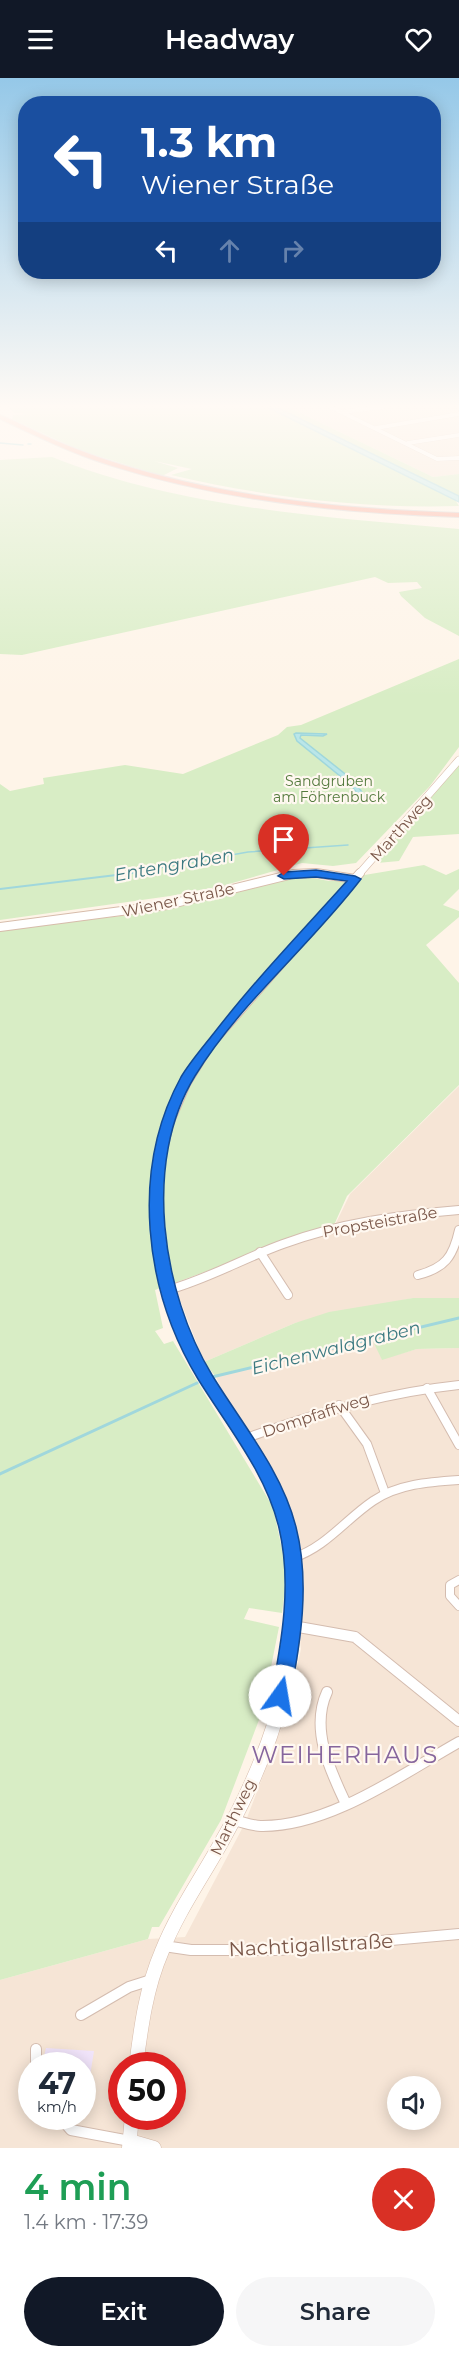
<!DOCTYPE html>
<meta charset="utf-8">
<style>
:root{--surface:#fff;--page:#f6f6f7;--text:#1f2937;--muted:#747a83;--accent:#111827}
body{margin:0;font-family:Montserrat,sans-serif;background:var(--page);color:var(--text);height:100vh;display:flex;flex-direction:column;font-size:22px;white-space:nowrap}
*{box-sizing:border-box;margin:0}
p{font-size:20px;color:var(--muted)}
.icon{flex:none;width:33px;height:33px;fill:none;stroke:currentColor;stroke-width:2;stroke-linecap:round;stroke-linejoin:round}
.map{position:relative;height:2070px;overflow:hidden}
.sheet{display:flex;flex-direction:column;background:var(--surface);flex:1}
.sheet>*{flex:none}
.top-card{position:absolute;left:18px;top:18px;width:423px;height:183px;border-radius:24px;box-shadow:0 3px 15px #0003;background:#1a4fa0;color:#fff;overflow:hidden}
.tools{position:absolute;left:387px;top:1998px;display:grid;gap:12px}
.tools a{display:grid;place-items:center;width:54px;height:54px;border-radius:50%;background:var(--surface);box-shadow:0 3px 15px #0003;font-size:30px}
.speed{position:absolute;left:18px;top:1974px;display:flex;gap:12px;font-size:30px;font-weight:700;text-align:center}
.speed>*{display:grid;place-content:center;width:78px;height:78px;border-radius:50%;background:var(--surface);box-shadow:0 3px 15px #0003;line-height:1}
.speed small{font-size:15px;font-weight:400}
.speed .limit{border:9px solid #d22;background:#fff;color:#111}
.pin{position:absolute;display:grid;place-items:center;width:51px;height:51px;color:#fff;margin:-62px -26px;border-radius:50% 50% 50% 0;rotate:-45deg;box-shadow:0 0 6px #0007}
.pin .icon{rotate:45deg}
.me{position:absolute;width:66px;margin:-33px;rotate:13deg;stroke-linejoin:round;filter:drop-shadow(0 0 4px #0008)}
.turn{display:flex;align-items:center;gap:21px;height:126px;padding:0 24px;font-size:27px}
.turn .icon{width:78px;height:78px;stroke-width:2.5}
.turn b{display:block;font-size:42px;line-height:51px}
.lanes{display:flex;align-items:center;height:57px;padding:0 24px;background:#0003;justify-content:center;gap:30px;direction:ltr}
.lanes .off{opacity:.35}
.round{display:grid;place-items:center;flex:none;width:63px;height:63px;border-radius:32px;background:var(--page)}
.head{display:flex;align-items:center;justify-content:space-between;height:102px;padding:0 24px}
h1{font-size:36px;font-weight:600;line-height:45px;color:#1e9e55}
.button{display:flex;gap:12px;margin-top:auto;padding:12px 24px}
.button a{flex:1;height:69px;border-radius:36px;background:var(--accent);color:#fff;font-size:24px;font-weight:600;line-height:69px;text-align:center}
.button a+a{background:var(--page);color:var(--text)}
header{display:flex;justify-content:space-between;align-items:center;height:78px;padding:0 24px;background:var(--accent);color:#fff;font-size:27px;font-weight:600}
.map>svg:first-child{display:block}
</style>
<header><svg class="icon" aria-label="menu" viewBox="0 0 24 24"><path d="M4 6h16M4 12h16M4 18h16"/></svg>Headway<svg class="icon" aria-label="heart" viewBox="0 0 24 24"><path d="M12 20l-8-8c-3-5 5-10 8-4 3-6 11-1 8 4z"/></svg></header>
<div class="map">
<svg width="459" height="2070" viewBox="0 0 459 2070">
<rect width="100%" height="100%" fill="#fef4e8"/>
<g fill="#f6e5d6" fill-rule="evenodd">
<polygon points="288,329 459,329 459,396 433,399"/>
<polygon points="459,1008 459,1220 413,1220 295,1245 204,1284 175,1209 335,1147 350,1116"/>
<path d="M373 1261 382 1281 417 1271 459 1270V2070H0V1902L148 1861 185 1859 245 1745 287 1635 301 1571 298 1542 301 1488 284 1424 273 1399 227 1323 216 1299ZM32 1988H82V2038H32ZM122 1988H172V2038H122ZM398 2008H430V2042H398Z"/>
</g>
<polygon fill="#f1e4fa" points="46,1970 94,1973 88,2010 83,2010 82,1988 42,1987"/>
<g fill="#d8edc5">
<path d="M8 329H267L454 420 459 428C362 431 266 419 171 397L192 391 154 383 178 390 162 398 79 372 12 341 13 337 35 336 14 335Z"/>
<polygon points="276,329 288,329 433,399 459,396 459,418"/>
<path d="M52 379C180 430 323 439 459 451V558L425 540 401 518 399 514 422 510 417 504 388 505 375 499 22 577 0 576V382Z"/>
<polygon points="459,581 459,669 430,708 356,785 333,788 302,785 222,808 170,818 0,842 0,706 10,713 44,706 43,700 125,687 183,696 278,657 287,649 301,647"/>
<polygon points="459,684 459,756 413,759 399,783 377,785"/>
<polygon points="424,787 446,797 459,791 459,811 443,827 459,833 459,839 426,867 459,905 459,1007 347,1118 334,1147 155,1212 163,1250 155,1253 164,1266 173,1263 273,1429 287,1495 282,1535 249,1530 244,1541 279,1549 262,1634 221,1742 159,1849 152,1849 148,1861 0,1902 0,852 129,837 197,823 284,801 307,799 329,803"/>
<polygon points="413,1220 459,1220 459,1270 417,1271 382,1282 372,1261 216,1299 204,1284 295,1245 329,1234"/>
</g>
<g fill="#bae6e9" stroke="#a0d7dc" stroke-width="1.5">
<polygon points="267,329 276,329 459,418 459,424"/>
<polygon points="296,655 327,656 323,658 301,657 300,660 354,703 369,724 363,724 351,707 297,663 294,656"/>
</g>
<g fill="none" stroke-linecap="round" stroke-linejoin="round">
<g stroke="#a0d7dc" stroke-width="1.5">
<polyline points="0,365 23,367"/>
<polyline points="28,366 31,366"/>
<polyline points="125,796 248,774 348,767"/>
</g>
<polyline stroke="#a0d7dc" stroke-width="2" points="0,811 133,795"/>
<g stroke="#a0d7dc" stroke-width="3">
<polyline points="212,1299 459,1240"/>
<polyline points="0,1396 197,1305"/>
</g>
<g stroke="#d4bcaf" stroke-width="4.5">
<g id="street-far2">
<polyline points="331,329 437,381 459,380"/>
<polyline points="343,334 382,329"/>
<polyline points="376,350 459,336"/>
<polyline points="408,365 459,357"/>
</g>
</g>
<g stroke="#d4bcaf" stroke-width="10">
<g id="street-far1">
<polyline points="260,1174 288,1217"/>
<path d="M418 1197C445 1190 453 1179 459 1152"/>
<path d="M168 1212C208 1201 244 1180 283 1166 340 1145 399 1137 459 1132"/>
<polyline points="427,1310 459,1367"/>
<polyline points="339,1327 367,1366 385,1415"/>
<path d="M244 1361C314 1335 384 1315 459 1307"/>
<path d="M293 1480C326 1469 345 1442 373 1423 398 1406 429 1404 459 1402"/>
<polyline points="459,1502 450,1507 450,1518 459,1528"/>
</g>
</g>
<g stroke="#d4bcaf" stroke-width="12">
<g id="street">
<polyline points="293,1548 355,1559 459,1643"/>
<path d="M327 1614C310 1651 330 1692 346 1726"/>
<path d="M234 1742C243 1744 252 1748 261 1748 329 1749 402 1696 459 1664"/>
<polyline points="164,1868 191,1872 279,1872 459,1856"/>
<polyline points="81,1937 129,1909 151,1902"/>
<polyline points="36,1971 36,1988"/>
<polyline points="59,2038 71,2052 130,2063"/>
</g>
</g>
<g stroke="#d7bcab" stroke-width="8">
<g id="secondary-far3">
<polyline points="292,796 325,796"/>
<polyline points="359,796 459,682"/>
</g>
</g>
<g stroke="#d7bcab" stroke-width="10">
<g id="secondary-far2">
<polyline points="0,849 167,827 293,796 316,795 355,801"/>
<polyline points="156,1126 159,1088 169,1046 186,1006 210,967 360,795"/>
</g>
</g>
<g stroke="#d7bcab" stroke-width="12">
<path id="secondary-far1" d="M156 1124C152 1184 175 1247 204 1298 228 1341 261 1380 280 1427 295 1464 296 1504 294 1543"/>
</g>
<g stroke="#d7bcab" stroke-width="15">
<g id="secondary">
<path d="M136 1988C141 1949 146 1910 162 1873 177 1835 201 1801 221 1765 259 1698 290 1620 294 1542"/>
<polyline points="130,2063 154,2070"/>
<polyline points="129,2070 132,2038"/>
</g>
</g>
<g stroke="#dcd3d0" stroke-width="2">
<path id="highway" d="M0 337C18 344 36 354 54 362 73 370 94 378 113 384 226 420 342 431 459 435V439C340 435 223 423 109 387 71 375 36 358 0 341Z"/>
</g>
<use href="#street-far2" stroke="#fff" stroke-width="4"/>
<use href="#street-far1" stroke="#fff" stroke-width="8"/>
<use href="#street" stroke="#fff" stroke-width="10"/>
<use href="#secondary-far3" stroke="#fff" stroke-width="7"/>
<use href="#secondary-far2" stroke="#fff" stroke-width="8"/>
<use href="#secondary-far1" stroke="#fff" stroke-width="10"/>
<use href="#secondary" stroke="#fff" stroke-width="14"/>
<use href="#highway" fill="#fbad9b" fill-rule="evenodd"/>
</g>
<linearGradient id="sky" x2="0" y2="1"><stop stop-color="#95c8e8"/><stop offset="0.53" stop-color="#fffaf5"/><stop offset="1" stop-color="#fffaf5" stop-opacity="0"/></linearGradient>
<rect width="459" height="619" fill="url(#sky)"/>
<path fill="#1a73e8" stroke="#114b97" stroke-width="1.5" d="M316 792 355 798 361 801C309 869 240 925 195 998 142 1084 162 1214 212 1297 242 1346 282 1393 296 1449 310 1504 301 1563 290 1618L287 1623 280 1626 273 1623 271 1618C282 1563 292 1505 279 1450 266 1395 227 1348 198 1301 144 1212 130 1092 181 999 190 984 203 969 214 955 255 902 302 853 347 803L316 799 284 801 278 798 284 794Z"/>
<g text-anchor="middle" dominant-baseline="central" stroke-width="4.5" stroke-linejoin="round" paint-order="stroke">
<g font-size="14" fill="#547a3d" stroke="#fff8f0">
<text x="329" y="703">Sandgruben<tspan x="329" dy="16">am Föhrenbuck</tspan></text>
</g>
<g font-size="16" fill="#7a5749" stroke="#fff8f0">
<text transform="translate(401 750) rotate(-48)">Marthweg</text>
<text transform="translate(178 822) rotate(-12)">Wiener Straße</text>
<text transform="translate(380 1144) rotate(-10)">Propsteistraße</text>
<text transform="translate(316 1337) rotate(-18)">Dompfaffweg</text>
<text transform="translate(233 1739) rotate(-64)">Marthweg</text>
</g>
<g font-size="18" font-style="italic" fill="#3b7980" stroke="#fff8f0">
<text transform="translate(174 787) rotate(-10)">Entengraben</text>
<text transform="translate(336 1270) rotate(-14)">Eichenwaldgraben</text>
</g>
<g font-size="20" fill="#7a5749" stroke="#fff8f0">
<text transform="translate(311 1867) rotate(-3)">Nachtigallstraße</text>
</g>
<g font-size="24" letter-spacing="1.5" fill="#86659d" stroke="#fff8f0">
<text x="345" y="1676">WEIHERHAUS</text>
</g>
</g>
</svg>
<div class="tools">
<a><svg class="icon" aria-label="sound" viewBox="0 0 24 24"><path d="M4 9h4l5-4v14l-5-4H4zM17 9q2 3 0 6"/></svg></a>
</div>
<div class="speed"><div>47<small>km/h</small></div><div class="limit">50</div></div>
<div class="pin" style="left:284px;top:798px;background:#d93025"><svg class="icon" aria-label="arrive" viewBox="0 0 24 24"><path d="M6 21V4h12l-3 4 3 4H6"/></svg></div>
<svg class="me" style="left:280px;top:1618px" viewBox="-20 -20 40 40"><circle r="19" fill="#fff"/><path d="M0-13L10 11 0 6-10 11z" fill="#1a73e8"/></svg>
<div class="top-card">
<div class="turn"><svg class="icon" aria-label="left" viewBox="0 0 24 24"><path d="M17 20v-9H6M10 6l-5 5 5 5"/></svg><div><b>1.3 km</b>Wiener Straße</div></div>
<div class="lanes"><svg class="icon" aria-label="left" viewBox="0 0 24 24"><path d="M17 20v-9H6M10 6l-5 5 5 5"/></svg><svg class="icon off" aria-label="ahead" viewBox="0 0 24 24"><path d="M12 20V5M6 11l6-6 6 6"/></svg><svg class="icon off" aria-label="right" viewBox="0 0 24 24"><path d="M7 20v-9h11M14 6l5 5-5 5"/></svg></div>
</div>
</div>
<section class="sheet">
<div class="head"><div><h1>4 min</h1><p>1.4 km · 17:39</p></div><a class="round" style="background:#d93025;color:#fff"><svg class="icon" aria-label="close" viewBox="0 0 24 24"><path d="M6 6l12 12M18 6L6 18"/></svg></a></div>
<div class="button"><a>Exit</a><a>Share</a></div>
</section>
